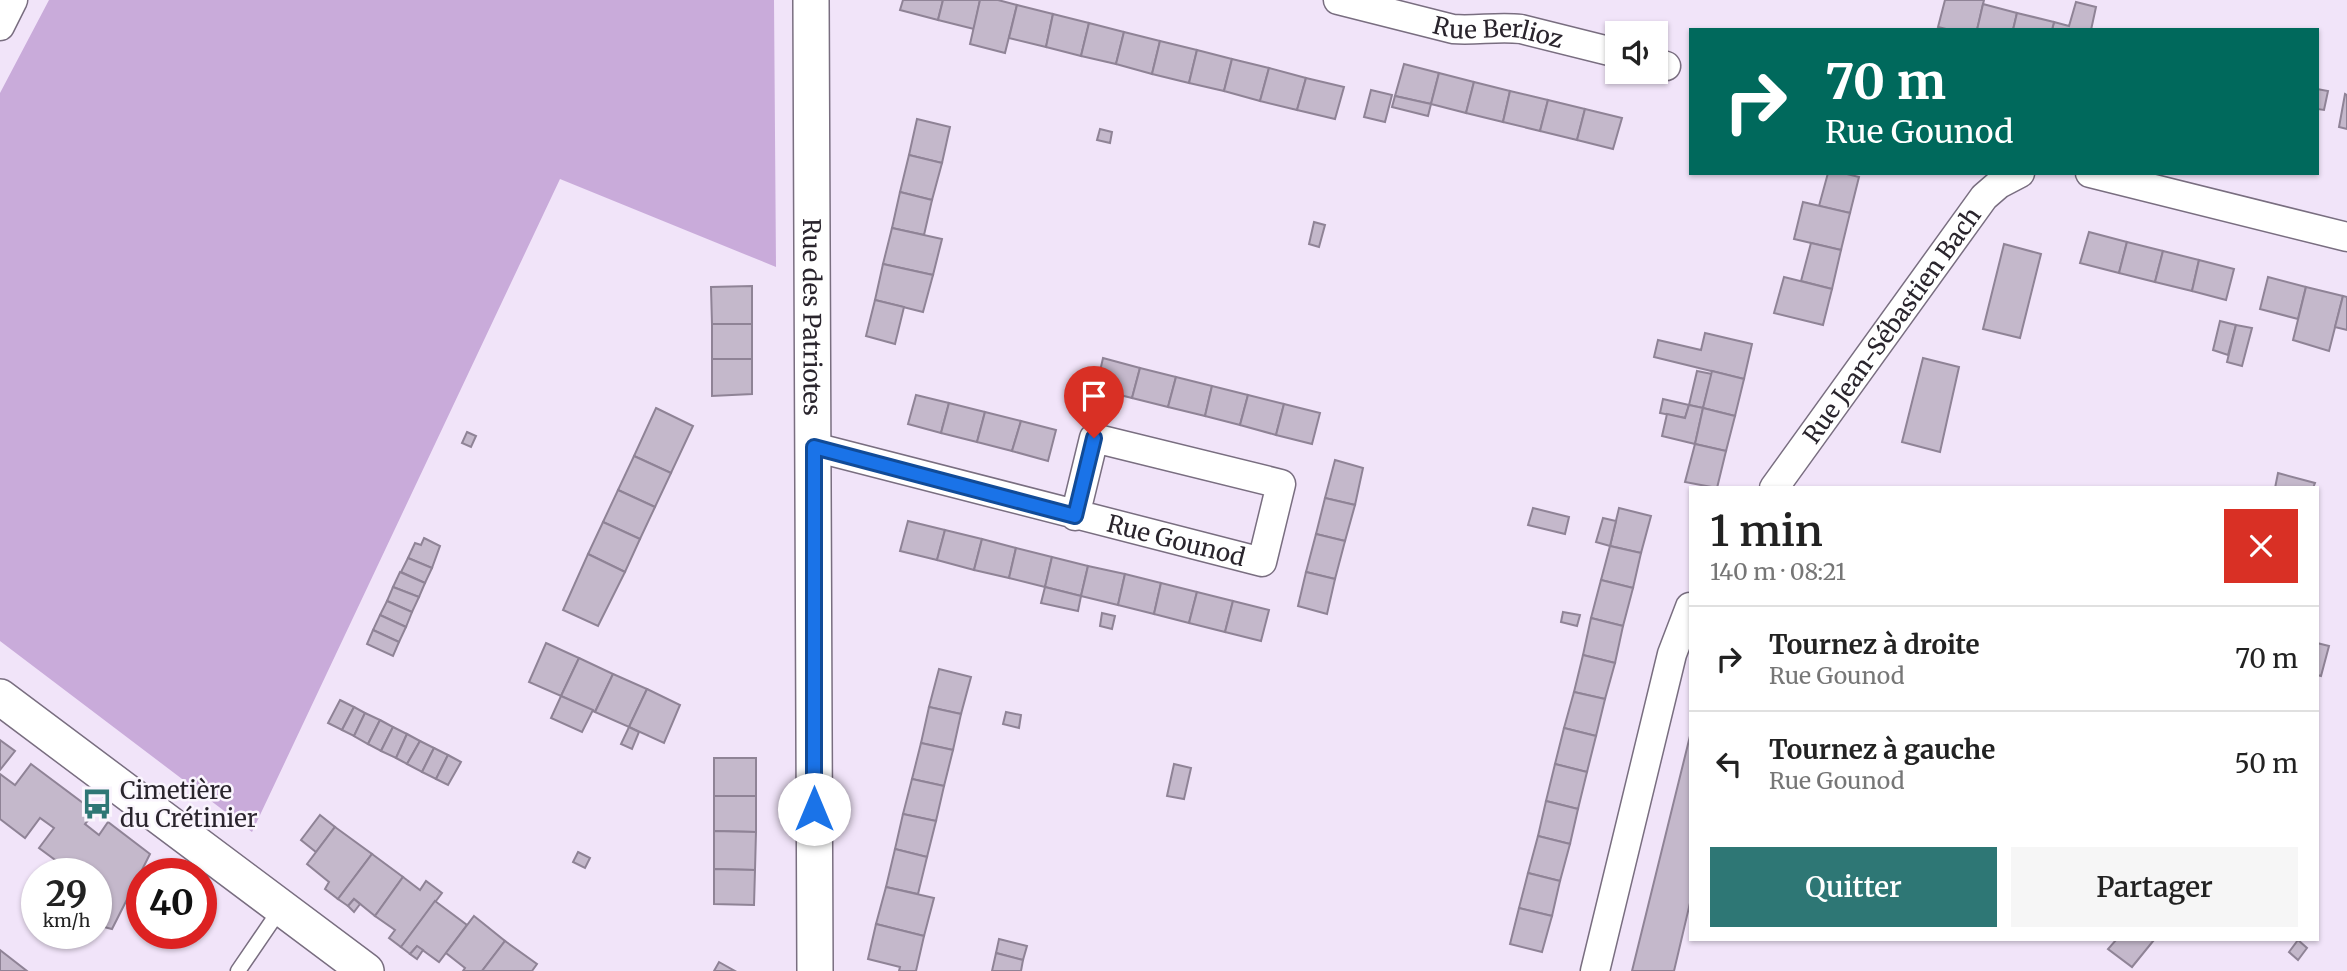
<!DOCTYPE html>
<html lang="fr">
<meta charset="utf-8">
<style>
:root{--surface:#fff;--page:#f6f6f6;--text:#222;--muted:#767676;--line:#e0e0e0;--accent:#2e7775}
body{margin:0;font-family:Merriweather,serif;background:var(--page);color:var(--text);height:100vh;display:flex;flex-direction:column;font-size:26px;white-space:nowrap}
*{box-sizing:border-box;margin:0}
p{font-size:23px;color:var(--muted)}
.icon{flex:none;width:38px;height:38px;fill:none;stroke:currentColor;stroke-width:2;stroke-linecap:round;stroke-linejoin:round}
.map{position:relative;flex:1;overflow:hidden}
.drawer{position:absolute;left:1689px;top:486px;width:630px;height:455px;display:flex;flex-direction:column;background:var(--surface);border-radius:0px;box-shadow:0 2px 5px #0004}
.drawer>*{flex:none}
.guide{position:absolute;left:1689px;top:28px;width:630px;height:147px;border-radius:0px;box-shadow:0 2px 5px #0004;background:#00695c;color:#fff;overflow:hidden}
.buttons{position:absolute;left:1605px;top:21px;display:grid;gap:14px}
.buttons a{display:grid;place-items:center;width:63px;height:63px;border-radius:0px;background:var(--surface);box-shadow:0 2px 5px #0004;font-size:35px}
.speed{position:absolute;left:21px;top:858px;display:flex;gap:14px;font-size:35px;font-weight:700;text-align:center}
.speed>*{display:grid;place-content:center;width:91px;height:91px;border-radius:50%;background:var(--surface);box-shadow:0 2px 5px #0004;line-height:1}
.speed small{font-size:18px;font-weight:400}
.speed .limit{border:10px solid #d22;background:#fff;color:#111}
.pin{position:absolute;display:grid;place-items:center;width:60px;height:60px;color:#fff;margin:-72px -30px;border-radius:50% 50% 50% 0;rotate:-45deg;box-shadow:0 0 7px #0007}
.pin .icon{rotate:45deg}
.me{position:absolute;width:77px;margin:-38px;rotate:0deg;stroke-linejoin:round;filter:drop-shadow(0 0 5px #0008)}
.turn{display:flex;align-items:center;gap:24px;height:147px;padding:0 21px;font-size:32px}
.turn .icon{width:91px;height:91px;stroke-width:2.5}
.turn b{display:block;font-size:49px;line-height:60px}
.round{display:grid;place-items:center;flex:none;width:74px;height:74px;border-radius:0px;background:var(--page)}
.headline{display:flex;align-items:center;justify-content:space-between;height:119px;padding:0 21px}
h1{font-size:42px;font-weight:600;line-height:52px}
.cta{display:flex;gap:14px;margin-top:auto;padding:14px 21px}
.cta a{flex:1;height:80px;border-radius:0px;background:var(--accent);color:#fff;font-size:28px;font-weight:600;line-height:80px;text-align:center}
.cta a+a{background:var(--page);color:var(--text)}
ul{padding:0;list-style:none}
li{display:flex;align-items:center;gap:21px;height:105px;padding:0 21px;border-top:2px solid var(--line)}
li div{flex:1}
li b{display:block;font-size:26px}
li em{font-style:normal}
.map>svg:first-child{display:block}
</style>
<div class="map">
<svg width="2347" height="971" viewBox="0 0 2347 971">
<rect width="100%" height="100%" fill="#f1e4f9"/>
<polygon fill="#c9abda" points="49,0 774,0 776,267 560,179 252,832 0,641 0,93"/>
<g fill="#c4b8cb" stroke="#8f8396" stroke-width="2">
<polygon points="903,0 943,0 938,20 900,10"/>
<polygon points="943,0 980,0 974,29 938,20"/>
<polygon points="980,0 998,0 1017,5 1005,53 970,44"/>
<polygon points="1945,0 1984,0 1977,30 1950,30 1938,27"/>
<polygon points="2076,2 2096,7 2091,30 2052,30 2054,22 2069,26"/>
<polygon points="1983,4 2017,13 2013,30 1977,30"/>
<polygon points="1017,5 1053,14 1046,47 1009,38"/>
<polygon points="2017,13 2054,22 2052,30 2013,30"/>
<polygon points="1053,14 1089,23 1081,56 1046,47"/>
<polygon points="1089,23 1124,32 1116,64 1081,56"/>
<polygon points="1124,32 1160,41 1152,74 1116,64"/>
<polygon points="1160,41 1197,50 1189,83 1152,74"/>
<polygon points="1197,50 1232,59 1224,91 1189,83"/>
<polygon points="1232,59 1269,68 1260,101 1224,91"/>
<polygon points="1404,64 1439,73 1431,104 1395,96"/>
<polygon points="1269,68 1306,78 1297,110 1260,101"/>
<polygon points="1439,73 1474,82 1466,113 1431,104"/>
<polygon points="1306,78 1344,87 1335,119 1297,110"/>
<polygon points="1474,82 1510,91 1503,122 1466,113"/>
<polygon points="2317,89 2328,91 2324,110 2317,109"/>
<polygon points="1371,90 1392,95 1385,122 1364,117"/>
<polygon points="1510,91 1548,100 1540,131 1503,122"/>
<polygon points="2345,94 2347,95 2347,129 2339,127"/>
<polygon points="1395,96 1431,104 1428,116 1392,107"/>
<polygon points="1548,100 1585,109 1577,140 1540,131"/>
<polygon points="1585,109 1622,118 1613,149 1577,140"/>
<polygon points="917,119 950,127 942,163 909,155"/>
<polygon points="1100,129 1112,132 1110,143 1097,140"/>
<polygon points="909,155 942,163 932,200 900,192"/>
<polygon points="1828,173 1843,173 1859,177 1850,213 1819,206"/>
<polygon points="900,192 932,200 924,235 892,228"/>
<polygon points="1803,202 1850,213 1841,250 1794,239"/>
<polygon points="1314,222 1325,225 1319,247 1309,244"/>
<polygon points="892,228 942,239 933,275 883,264"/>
<polygon points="2089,232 2127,242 2119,273 2080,263"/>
<polygon points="2127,242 2163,251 2155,282 2119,273"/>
<polygon points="1811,243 1841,250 1832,289 1801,281"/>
<polygon points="2004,244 2041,254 2020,338 1983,329"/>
<polygon points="2163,251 2199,260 2192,291 2155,282"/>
<polygon points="2199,260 2234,269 2226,300 2192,291"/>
<polygon points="883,264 933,275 923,312 875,300"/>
<polygon points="1784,277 1832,289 1823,325 1774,313"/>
<polygon points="2268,277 2306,287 2298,319 2260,309"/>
<polygon points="752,286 752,324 712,324 711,287"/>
<polygon points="2306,287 2343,296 2329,351 2293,340"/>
<polygon points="2343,296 2347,297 2347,330 2335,327"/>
<polygon points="875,300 904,307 895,344 866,336"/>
<polygon points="2220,321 2236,325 2228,355 2213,350"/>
<rect x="712" y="324" width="40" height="35"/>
<polygon points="2236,325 2252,328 2242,366 2227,362"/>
<polygon points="1705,333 1752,344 1744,379 1654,357 1658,340 1701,350"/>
<polygon points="1103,358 1140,368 1132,398 1096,389"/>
<polygon points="1923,358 1959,367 1940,452 1902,442"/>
<polygon points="712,359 752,359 752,394 712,396"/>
<polygon points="1140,368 1176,377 1168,407 1132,398"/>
<polygon points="1697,371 1712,374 1703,408 1689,405"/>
<polygon points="1712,371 1744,379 1735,416 1703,408"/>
<polygon points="1176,377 1212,386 1205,416 1168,407"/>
<polygon points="1212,386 1248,395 1240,425 1205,416"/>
<polygon points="916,395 949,403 941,433 908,424"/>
<polygon points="1248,395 1284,404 1276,435 1240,425"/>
<polygon points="1663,399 1689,405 1685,418 1660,413"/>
<polygon points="949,403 985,412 977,442 941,433"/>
<polygon points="1284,404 1320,413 1312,444 1276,435"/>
<polygon points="1689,405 1703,408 1695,444 1662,436 1667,414 1685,418"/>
<polygon points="656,408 693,426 671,473 634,456"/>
<polygon points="1703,408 1735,416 1726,451 1695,444"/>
<polygon points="985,412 1021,421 1012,451 977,442"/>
<polygon points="1021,421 1056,430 1048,461 1012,451"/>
<polygon points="467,432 476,436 471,447 462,443"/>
<polygon points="1695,444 1726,451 1717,488 1685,482"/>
<polygon points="634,456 671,473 655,507 618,490"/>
<polygon points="1335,460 1363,468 1355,505 1325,498"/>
<polygon points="2278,473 2315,483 2313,488 2275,488"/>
<polygon points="618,490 655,507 640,539 603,522"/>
<polygon points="1325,498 1355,505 1345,541 1316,534"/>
<polygon points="1533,508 1569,517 1565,534 1528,525"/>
<polygon points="1619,508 1651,516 1641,553 1610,546"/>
<polygon points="1603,518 1616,521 1610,546 1596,542"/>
<polygon points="908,521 945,530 937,560 900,551"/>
<polygon points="603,522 640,539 625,572 588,554"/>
<polygon points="945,530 982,539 974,570 937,560"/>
<polygon points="1316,534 1345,541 1335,579 1306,572"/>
<polygon points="424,538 440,546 432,568 408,558 415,543 421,545"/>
<polygon points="982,539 1016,548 1009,578 974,570"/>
<polygon points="1610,546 1641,553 1633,588 1601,580"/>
<polygon points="1016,548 1052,557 1045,587 1009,578"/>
<polygon points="588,554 625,572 598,626 563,610"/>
<polygon points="1052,557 1088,566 1081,596 1045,587"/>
<polygon points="408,558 432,568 425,583 401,572"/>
<polygon points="1088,566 1125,574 1118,605 1081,596"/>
<polygon points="400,572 425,583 419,597 393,587"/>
<polygon points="1306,572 1335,579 1327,614 1298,606"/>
<polygon points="1125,574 1161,583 1154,614 1118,605"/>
<polygon points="1601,580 1633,588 1623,626 1591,618"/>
<polygon points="1161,583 1197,592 1189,623 1154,614"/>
<polygon points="393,587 419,597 412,612 387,601"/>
<polygon points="1045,587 1081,596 1078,611 1041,603"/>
<polygon points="1197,592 1233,601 1225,632 1189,623"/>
<polygon points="387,601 412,612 406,627 380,615"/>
<polygon points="1233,601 1269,610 1261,641 1225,632"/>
<polygon points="1563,612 1580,615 1577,626 1561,622"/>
<polygon points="1102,613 1115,616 1112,629 1100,626"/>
<polygon points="380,615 406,627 399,642 373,630"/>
<polygon points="1591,618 1623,626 1615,663 1583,655"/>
<polygon points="373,630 399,642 393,656 367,644"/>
<polygon points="546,643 579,658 561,696 529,682"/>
<polygon points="2317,643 2329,646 2321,676 2317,675"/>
<polygon points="1583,655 1615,663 1605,699 1574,692"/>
<polygon points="579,658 613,674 595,712 561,696"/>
<polygon points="939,669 971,677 961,714 929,707"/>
<polygon points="613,674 647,689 629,727 595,712"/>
<polygon points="647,689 680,705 664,743 629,727"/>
<polygon points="1574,692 1605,699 1596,736 1564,728"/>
<polygon points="561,696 593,710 582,732 551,718"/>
<polygon points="340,700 354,707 342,730 328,723"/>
<polygon points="354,707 365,713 354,736 342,730"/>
<polygon points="929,707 961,714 953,750 921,743"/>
<polygon points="1006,712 1021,715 1019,728 1003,724"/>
<polygon points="365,713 380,720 368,744 354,736"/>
<polygon points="380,720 393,727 381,751 368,744"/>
<polygon points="393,727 407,734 396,758 381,751"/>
<polygon points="629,727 639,732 632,749 621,744"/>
<polygon points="1564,728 1596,736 1587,772 1555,764"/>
<polygon points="407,734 420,741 407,764 396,758"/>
<polygon points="1690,736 1690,903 1674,971 1632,971"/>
<polygon points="0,740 15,751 0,770"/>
<polygon points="420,741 434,748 422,772 407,764"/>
<polygon points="921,743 953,750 944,786 912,779"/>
<polygon points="434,748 448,755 436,779 422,772"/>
<polygon points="448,755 461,762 448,785 436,779"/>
<rect x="714" y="758" width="42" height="38"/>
<polygon points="31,764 95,812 85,824 99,835 108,822 150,854 112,929 96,925 96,873 62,873 66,868 39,848 54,828 40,818 25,838 0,819 0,774 15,785"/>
<polygon points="1174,764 1191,768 1184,799 1167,796"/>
<polygon points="1555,764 1587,772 1578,809 1546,801"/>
<polygon points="912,779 944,786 936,821 903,814"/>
<polygon points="714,796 756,796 756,832 714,831"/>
<polygon points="1546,801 1578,809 1570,844 1538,836"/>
<polygon points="903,814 936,821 927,857 895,849"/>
<polygon points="320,815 335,827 316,852 301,840"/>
<polygon points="335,827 372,854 338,899 325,889 329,882 307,864"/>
<polygon points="714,831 756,832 755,870 714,869"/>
<polygon points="1538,836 1570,844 1560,881 1528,873"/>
<polygon points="895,849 927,857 918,894 886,887"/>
<polygon points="578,852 590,858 585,868 573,862"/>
<polygon points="372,854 403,877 375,916 354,899 348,906 338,899"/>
<polygon points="714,869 755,870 754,905 714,904"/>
<polygon points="1528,873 1560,881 1552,916 1519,908"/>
<polygon points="403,877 420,890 426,881 442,893 401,947 389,938 395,930 375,916"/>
<polygon points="886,887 934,898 924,936 876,924"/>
<polygon points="354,899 360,904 354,912 348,906"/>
<polygon points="435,901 467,925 439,962 417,946 410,954 401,947"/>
<polygon points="1519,908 1552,916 1542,952 1510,944"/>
<polygon points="474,916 505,941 482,971 463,971 465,968 446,953"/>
<polygon points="876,924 924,936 916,971 899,971 900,967 868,959"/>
<polygon points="999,939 1027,946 1023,960 996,953"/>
<polygon points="2116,940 2154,940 2132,967 2108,949"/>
<polygon points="2298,940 2307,948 2298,960 2289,952"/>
<polygon points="505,941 537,964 532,971 482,971"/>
<polygon points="417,946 423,950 417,959 410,954"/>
<polygon points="0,950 27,971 0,971"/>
<polygon points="996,953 1023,960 1021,971 992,971"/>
<polygon points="719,962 735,971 714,971"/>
</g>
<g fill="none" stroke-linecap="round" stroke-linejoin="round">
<g stroke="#796e80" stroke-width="17">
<polyline id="service" points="238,971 281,908"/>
</g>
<g stroke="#796e80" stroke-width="31">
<g id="minor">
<path id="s1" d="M1338 0 1453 29C1476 31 1498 26 1521 29L1617 53"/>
<polyline points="0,26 13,0"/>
<polyline points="1656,63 1666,66"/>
<polyline points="2090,173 2347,237"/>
<path id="s2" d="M814 447 1262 562 1281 484 1094 438 1075 516"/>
<path id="s3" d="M1774 488 1984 197 1999 184 2020 173"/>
<polyline points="1595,971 1672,654 1690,607"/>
</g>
</g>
<g stroke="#796e80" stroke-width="38">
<g id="tertiary">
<path id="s4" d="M811 0 815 971"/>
<polyline points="0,697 366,971"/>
</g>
</g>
<use href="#service" stroke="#fff" stroke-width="14"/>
<use href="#minor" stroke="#fff" stroke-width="28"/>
<use href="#tertiary" stroke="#fff" stroke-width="35"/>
</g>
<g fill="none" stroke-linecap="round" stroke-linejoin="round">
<g stroke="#114b97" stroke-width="18">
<polyline id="route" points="814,809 814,447 1075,516 1094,438"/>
</g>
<use href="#route" stroke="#1a73e8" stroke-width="12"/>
</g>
<defs>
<g id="bus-bare" transform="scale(2.415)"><path d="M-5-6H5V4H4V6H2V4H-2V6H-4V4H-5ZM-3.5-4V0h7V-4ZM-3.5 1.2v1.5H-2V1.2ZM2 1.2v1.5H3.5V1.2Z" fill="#2e7775" stroke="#faf5fd" stroke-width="2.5" paint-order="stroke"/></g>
</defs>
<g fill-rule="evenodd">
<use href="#bus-bare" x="97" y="804"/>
</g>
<g text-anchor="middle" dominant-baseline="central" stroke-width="5" stroke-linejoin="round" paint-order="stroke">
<g font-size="24" fill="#2a252d" stroke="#faf5fd">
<text stroke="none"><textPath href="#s1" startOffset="164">Rue Berlioz</textPath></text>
<text stroke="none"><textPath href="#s4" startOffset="317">Rue des Patriotes</textPath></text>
<text stroke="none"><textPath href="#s3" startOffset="201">Rue Jean-Sébastien Bach</textPath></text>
<text stroke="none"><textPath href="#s2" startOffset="374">Rue Gounod</textPath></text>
</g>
<g font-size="24" fill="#2a252d" stroke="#faf5fd" text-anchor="start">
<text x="120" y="790">Cimetière<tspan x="120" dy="28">du Crétinier</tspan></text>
</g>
</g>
</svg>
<div class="buttons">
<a><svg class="icon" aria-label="sound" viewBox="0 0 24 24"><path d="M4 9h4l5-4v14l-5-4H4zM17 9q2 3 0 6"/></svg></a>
</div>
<div class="speed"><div>29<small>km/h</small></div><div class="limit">40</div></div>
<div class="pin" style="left:1094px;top:438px;background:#d93025"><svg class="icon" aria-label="arrive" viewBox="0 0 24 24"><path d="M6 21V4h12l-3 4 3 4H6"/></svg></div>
<svg class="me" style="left:814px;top:809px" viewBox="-20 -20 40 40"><circle r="19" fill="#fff"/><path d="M0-13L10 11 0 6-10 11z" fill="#1a73e8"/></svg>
<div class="guide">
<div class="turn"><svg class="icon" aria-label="right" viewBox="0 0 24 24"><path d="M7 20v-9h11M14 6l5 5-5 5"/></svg><div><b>70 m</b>Rue Gounod</div></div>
</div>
<section class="drawer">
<div class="headline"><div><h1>1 min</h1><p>140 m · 08:21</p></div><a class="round" style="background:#d93025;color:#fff"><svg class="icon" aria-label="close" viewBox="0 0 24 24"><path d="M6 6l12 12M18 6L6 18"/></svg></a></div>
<ul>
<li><svg class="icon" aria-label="right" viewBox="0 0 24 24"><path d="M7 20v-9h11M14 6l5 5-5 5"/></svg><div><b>Tournez à droite</b><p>Rue Gounod</p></div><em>70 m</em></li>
<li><svg class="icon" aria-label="left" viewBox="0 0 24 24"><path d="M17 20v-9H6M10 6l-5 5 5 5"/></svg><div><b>Tournez à gauche</b><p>Rue Gounod</p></div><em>50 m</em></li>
</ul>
<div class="cta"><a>Quitter</a><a>Partager</a></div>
</section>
</div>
